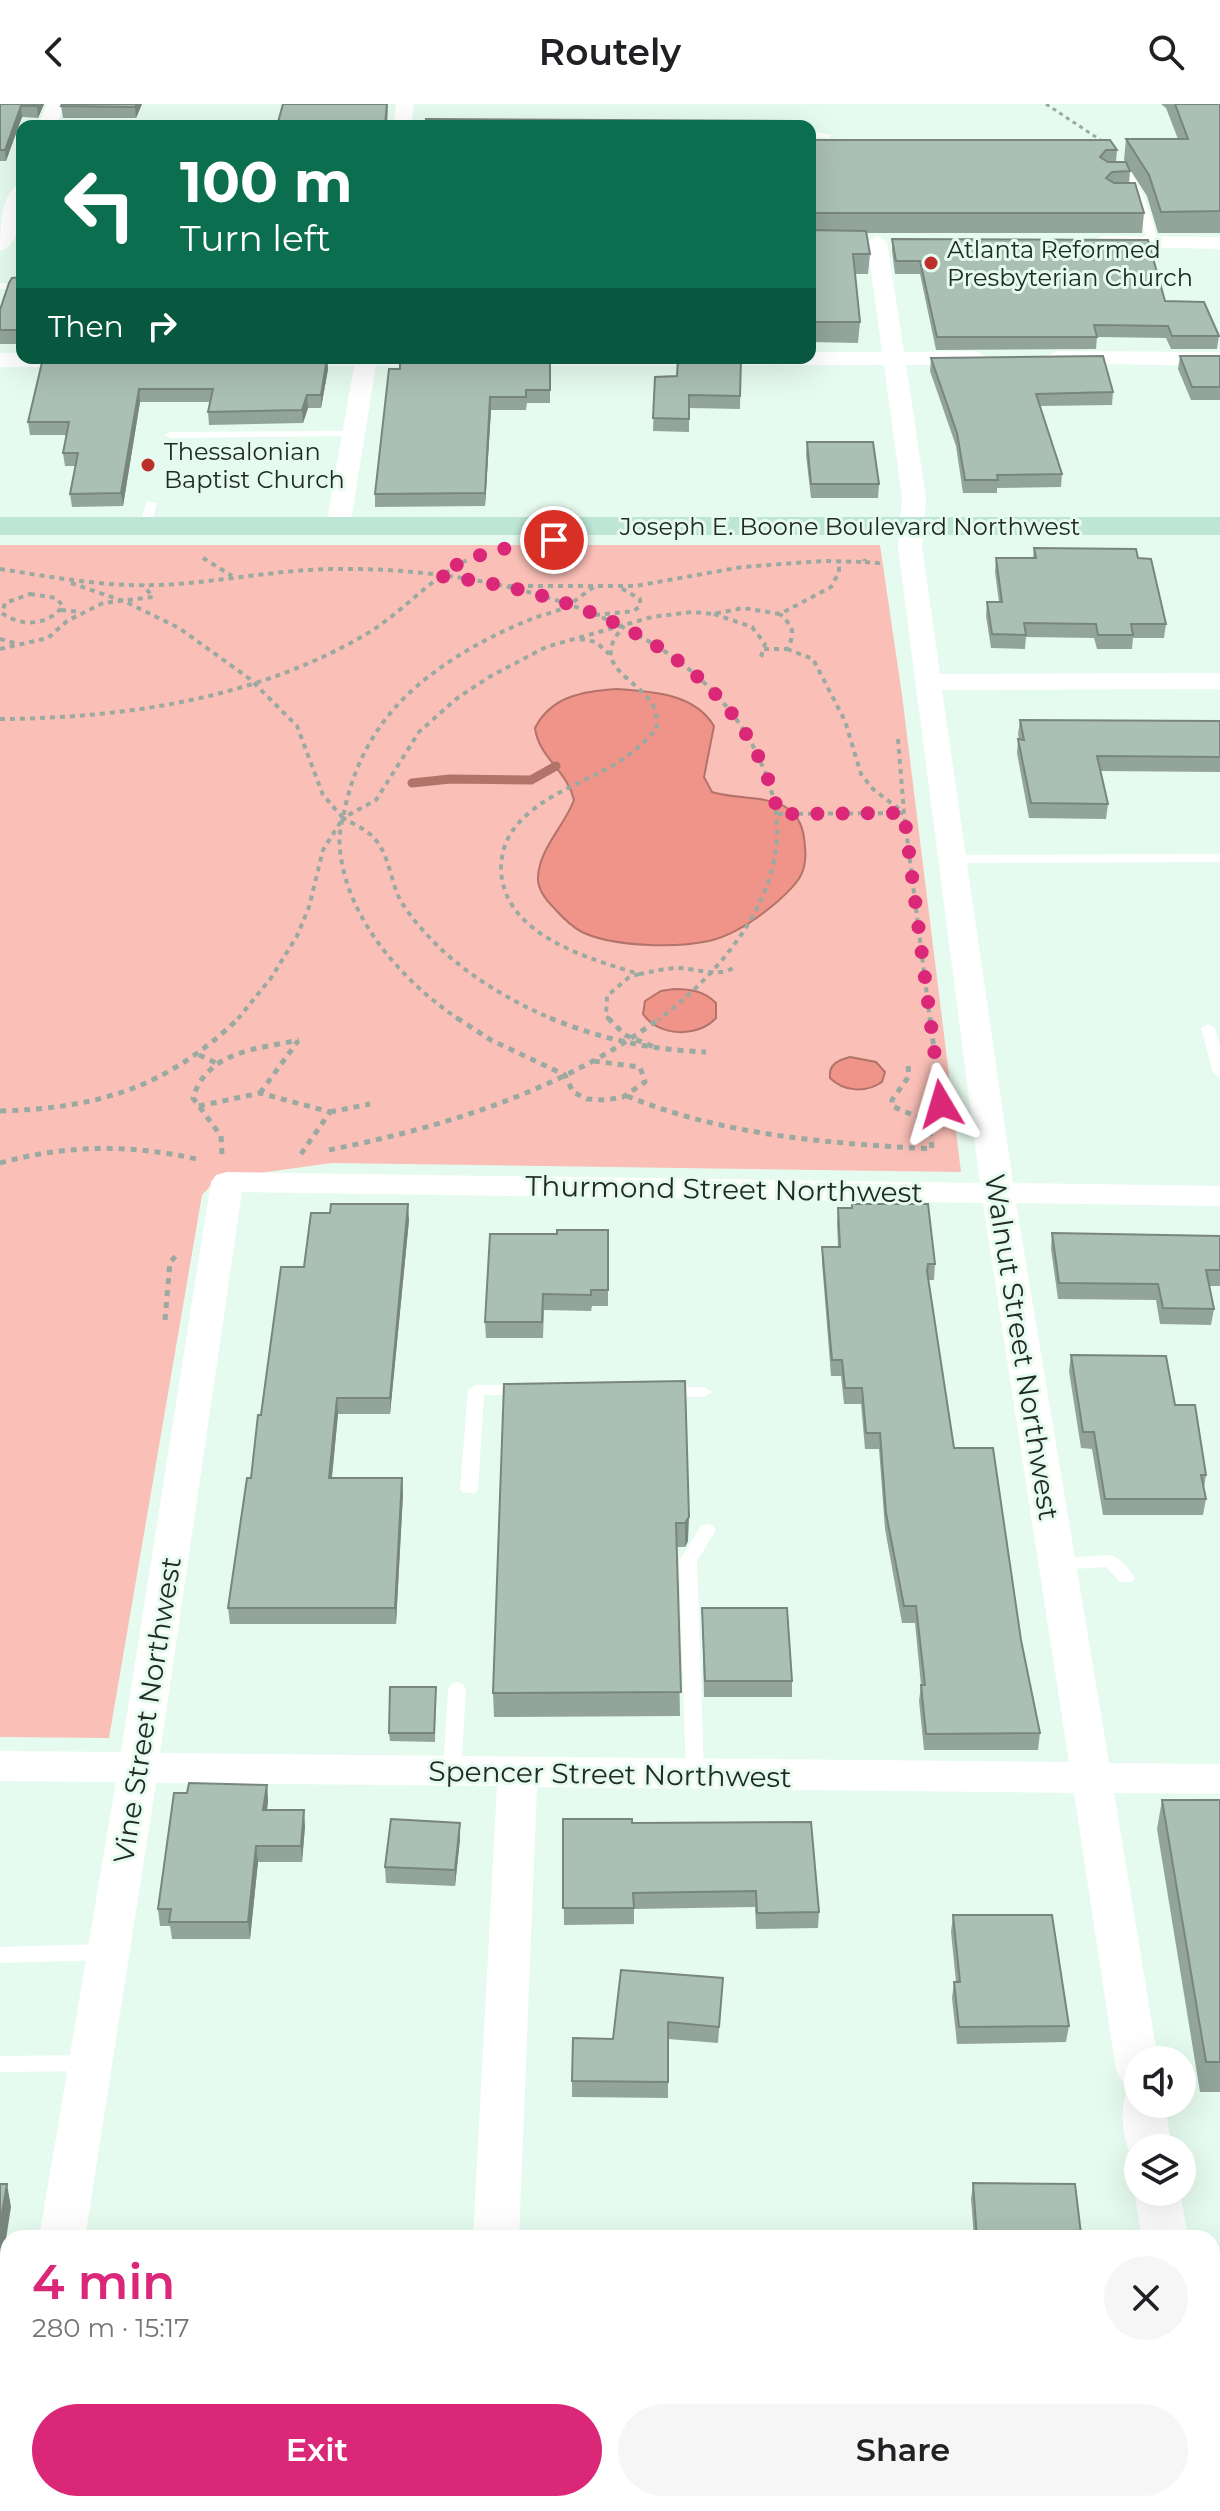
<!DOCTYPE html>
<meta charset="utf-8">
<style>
:root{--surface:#fff;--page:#f6f6f6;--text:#202124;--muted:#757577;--accent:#db2777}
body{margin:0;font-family:Montserrat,sans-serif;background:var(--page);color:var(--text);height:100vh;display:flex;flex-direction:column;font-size:30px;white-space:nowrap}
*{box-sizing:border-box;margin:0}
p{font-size:26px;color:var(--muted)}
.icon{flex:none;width:44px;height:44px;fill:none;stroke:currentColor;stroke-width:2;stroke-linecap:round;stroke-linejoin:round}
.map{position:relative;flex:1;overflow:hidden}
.panel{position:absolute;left:0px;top:2126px;width:1220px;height:282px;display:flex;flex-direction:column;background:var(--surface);border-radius:24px 24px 0 0;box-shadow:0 8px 32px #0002}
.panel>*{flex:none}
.hud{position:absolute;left:16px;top:16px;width:800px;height:244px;border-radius:16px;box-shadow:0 8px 32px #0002;background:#0b6e4f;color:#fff;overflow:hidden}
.tools{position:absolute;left:1124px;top:1942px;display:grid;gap:16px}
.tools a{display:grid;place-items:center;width:72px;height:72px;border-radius:50%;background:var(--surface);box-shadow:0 8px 32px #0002;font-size:40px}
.pin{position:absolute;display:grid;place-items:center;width:68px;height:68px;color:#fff;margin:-34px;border:4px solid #fff;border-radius:50%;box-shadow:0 2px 8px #0007}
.me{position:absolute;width:88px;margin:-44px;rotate:353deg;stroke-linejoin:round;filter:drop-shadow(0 0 6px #0008)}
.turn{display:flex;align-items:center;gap:28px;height:168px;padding:0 32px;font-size:36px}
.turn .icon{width:104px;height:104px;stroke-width:2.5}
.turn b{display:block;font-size:56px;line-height:68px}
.then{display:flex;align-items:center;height:76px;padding:0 32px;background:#0003;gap:16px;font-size:30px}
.round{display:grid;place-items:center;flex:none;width:84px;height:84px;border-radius:42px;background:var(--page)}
.summary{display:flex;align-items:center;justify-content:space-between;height:136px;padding:0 32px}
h1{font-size:48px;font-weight:600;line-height:60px;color:var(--accent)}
.cta{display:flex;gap:16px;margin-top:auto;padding:16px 32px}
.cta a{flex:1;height:92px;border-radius:48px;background:var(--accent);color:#fff;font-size:32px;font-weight:600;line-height:92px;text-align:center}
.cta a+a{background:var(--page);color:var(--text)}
header{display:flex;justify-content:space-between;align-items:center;height:104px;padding:0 32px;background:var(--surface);font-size:36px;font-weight:600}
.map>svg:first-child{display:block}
</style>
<header><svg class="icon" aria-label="back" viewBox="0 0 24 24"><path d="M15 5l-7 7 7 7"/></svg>Routely<svg class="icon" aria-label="search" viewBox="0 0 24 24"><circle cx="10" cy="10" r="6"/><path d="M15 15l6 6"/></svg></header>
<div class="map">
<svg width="1220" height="2407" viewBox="0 0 1220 2407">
<rect width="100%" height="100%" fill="#e6fbef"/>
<g fill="#fabfb7">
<polygon points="0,441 880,441 902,591 961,1068 332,1059 217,1075 202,1091 109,1634 0,1633"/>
<polygon points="511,2400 859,2400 860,2407 511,2407"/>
</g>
<g fill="#f09388" stroke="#b2746a" stroke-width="2">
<path d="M617 585C653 588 694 589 714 622L704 673 712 688C733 695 766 692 784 702 800 711 804 726 805 743 808 770 796 781 777 798 757 815 734 831 709 837 676 844 613 843 582 828 572 823 562 813 554 804 546 796 537 785 538 773 539 745 565 721 574 696 567 666 539 654 535 624 551 592 584 587 617 585Z"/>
<path d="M674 885C691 885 704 887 716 899V914C698 934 659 933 643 910L645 897 661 887Z"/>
<path d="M850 953 876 958 885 968 882 978C866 989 844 988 830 974 828 960 839 956 850 953Z"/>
</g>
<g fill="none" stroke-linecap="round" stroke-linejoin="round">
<polyline stroke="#b2746a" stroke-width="9" points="412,679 450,675 531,676 556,662"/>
<polyline stroke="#9aaaa1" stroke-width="3" stroke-dasharray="4 4" stroke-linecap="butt" points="1046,0 1105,39"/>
<g stroke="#9aaaa1" stroke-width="4" stroke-dasharray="5 5" stroke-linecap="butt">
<polyline points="203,454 232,472"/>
<polyline points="865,458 878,459 878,463"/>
<path d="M0 465C52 473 104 483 157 481 217 479 277 465 338 465 496 463 720 514 771 686 799 777 726 865 658 916"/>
<polyline points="71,479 126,498 179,524 250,575 297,622 323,691 343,714 323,746 309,803 297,832 271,874 237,916"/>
<polyline points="508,482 635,482 742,463 823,457 865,458 864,455"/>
<path d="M30 490 56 494 63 502C48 522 21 523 2 509L5 499Z"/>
<polyline points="61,506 80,508"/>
<polyline points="714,510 752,523 765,540 760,556"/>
<polyline points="595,511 634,507 640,502 640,495 619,483"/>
<polyline points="0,535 18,540"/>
<polyline points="580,535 596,538 609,550"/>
<polyline points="0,545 48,534 67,517 103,499 153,493 143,481"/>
<path d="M764 545H787C796 528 793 523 780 510"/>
<polyline points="787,545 813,555 845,617 861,670 873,685 903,708"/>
<path d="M0 615C125 614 254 595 363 532 402 510 430 473 471 454"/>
<polyline points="898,635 904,709 930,916"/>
<polyline points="778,710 903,709"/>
<path d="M639 870C652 868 665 864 678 864 695 864 722 875 735 862"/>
<path d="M460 916C404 879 347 816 340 746 338 732 342 718 345 704 356 653 382 610 423 577 455 551 492 531 529 516 540 511 553 509 564 504 575 498 584 489 594 483"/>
<path d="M555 916C497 892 439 854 404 802 390 782 391 752 374 734 366 725 353 720 343 714L376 696 419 628 456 595 489 573 546 543 652 513 692 508 713 510 743 504 780 510 831 483 839 468V458"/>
<path d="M610 916 606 912 607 892 628 874 639 870C587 854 504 831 501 766 501 741 511 724 530 708 573 673 616 673 657 624 656 619 657 609 655 605 640 573 586 564 624 522"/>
</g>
<g stroke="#9aaaa1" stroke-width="5" stroke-dasharray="6 6" stroke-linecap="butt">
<polyline points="457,914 491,936 565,971 573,988 587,995 605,996 623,993 645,978 640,963 593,957"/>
<path d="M550 914C601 935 651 946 706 948"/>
<polyline points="608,914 625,931 654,943"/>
<polyline points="199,951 216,959"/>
<polyline points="908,962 909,972 892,996 892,1002 929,1018"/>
<polyline points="260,989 298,937"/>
<path d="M627 992C724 1032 828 1039 932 1045L929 1018 941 1000 930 914"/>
<polyline points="199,1002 260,989 330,1008 301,1050"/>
<path d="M0 1007C99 1004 166 984 239 914"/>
<polyline points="330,1008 370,1000"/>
<path d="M329 1046C445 1023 564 986 660 914"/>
<path d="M222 1050 221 1032 193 994C207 947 257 945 299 936"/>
<path d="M0 1059C69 1040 131 1040 201 1056"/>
<polyline points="165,1216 170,1158 178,1150"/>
</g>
<g fill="#fff" fill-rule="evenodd">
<polygon points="810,27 832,31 828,34 810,33"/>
<path d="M1117 57H1123C1138 75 1157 118 1156 140L1148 138 1131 85 1115 59Z"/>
<rect x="0" y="179" width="22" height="6"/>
<polygon points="353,327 358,330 357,332 170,334 165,331 170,328"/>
<polygon points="147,397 157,399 151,422 145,425 139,422"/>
<polygon points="1220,750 1220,758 953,759 946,755 953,751"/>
<polygon points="1208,920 1215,924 1220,942 1220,973 1213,969 1201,924"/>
<polygon points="476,1281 522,1281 530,1286 522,1291 484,1291 478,1385 475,1389 463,1389 460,1385 468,1286"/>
<polygon points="666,1283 704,1283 712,1288 704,1293 660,1292 658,1288 660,1284"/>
<polygon points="707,1420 713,1422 716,1426 697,1457 704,1671 702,1676 695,1678 688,1676 686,1671 679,1457 701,1422"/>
<path d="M1110 1451C1120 1454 1130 1465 1135 1474L1132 1478H1120L1106 1463 1057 1466 1051 1464 1048 1460 1051 1456 1057 1454Z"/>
<polygon points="457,1578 463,1580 466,1585 461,1668 459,1673 452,1675 445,1673 443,1668 448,1585 451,1580"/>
<polygon points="107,1840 114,1842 117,1848 114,1854 107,1856 0,1859 0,1843"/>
<polygon points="90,1951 97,1953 100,1959 97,1965 90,1967 0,1968 0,1952"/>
</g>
<g fill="#fff" fill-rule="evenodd">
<polygon points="47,0 65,0 56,22 38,22"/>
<polygon points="396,0 414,0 411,22 393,22"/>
<path d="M22 79C22 98 22 142 0 147 0 129 0 85 22 79Z"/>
<path d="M877 132 887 138 904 248 976 247 987 254 976 261H906L926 394 922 443 940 570 1220 569V585L942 586 1013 1079 1220 1082V1102L1016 1099 1109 1659 1220 1660V1690L1114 1689 1158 1956H1138V2000H1165L1172 2044H1138V2059C1122 2047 1119 2004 1127 1987L1137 1984 1123 1979 1116 1966 1074 1689 537 1683 519 2134H473L497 1682 156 1679 85 2134H39L116 1678 0 1677V1647L121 1648 211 1078 216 1071 227 1068 980 1079 898 443 902 394 884 261 504 262 493 255 810 254V248H882L867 138ZM242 1088 983 1099 1069 1658 160 1649Z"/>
<polygon points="1104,132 1220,133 1220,145 1097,142 1094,138 1097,134"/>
<polygon points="1056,247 1220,248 1220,262 1048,259 1045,254"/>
<polygon points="0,249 22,249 22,254 99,256 88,263 0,263"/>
<polygon points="270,254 459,255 448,262 376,262 350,422 346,427 330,427 326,422 354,262 280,262 272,260"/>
<polygon points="1138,2080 1138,2088 1180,2088 1188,2134 1142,2134 1134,2088"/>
<rect x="0" y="2233" width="8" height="42"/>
<rect x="1212" y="2242" width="8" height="42"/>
<polygon points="8,2380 8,2400 42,2400 41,2407 0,2407 0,2384"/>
<polygon points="1212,2380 1220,2383 1220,2407 1181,2407 1180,2400 1212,2400"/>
<rect x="460" y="2400" width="50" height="7"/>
</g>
<rect fill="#bde6d6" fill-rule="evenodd" x="0" y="413" width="1220" height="18"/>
</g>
<g fill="#93a59b">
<polygon points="0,0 44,0 38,14 22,13 6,57 0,57"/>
<polygon points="142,0 136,14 63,14 61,2"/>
<polygon points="1161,0 1220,0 1220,129 1158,129 1147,92 1129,64 1130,67 1129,79 1144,109 1142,129 867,129 870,150 868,170 855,170 860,218 858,239 810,238 810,36 1117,46 1116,58 1125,58 1124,56 1126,35 1178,35 1166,4"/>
<polygon points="892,135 1165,197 1219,232 1217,245 1171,245 1166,234 1097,233 1096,245 936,246 920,170 895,170 892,147"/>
<polygon points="22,173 22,240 0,240 0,206"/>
<polygon points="1180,252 1220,252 1220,296 1191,296 1178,265"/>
<polygon points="43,254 327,254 328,265 321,304 308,304 303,319 209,321 208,308 210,298 140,298 123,402 72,403 70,390 76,362 65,362 63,349 66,331 30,331 28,318"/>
<polygon points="550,254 550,299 527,299 526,306 491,306 485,402 375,403 375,390 400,265"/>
<polygon points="741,254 740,305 689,304 689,328 653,327 655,273 677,272"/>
<polygon points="931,254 1113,288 1112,301 1040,302 1062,370 1061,383 997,384 997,389 963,389 956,342 930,267"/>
<polygon points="807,338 879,380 878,394 811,394 806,351"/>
<polygon points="1034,444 1138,454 1166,520 1164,534 1133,534 1132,545 1097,545 1094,534 1026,533 1025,545 991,544 986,512 987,498 999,498 995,468 996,454 1033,454"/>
<polygon points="1020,616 1220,617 1220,668 1100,667 1108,700 1106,715 1029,714 1017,649 1018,635 1019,635 1018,630"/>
<polygon points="838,1104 935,1160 934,1176 928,1176 954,1344 1021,1536 1040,1629 1038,1646 924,1646 919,1597 921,1581 915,1519 902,1519 885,1425 879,1345 865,1345 861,1300 844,1300 841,1272 831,1272 822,1158 822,1143 838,1143 837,1119"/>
<polygon points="409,1116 390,1310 338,1310 332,1374 402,1374 403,1390 396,1520 230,1520 228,1504 261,1311 304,1163"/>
<polygon points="608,1126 608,1202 592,1202 591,1207 544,1206 543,1234 486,1234 485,1218 557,1130"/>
<polygon points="1052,1129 1220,1132 1220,1182 1209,1182 1214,1205 1211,1221 1160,1220 1156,1196 1058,1195 1051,1145"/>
<polygon points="1071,1251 1175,1301 1206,1371 1204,1384 1206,1395 1203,1411 1103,1411 1092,1345 1081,1344 1069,1267"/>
<polygon points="685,1277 688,1437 685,1443 677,1443 680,1612 494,1613 493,1589"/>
<polygon points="702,1504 792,1577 792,1593 704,1593"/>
<polygon points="436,1583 435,1638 390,1637 389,1629"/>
<polygon points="267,1681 268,1697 267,1706 305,1722 302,1758 258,1758 250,1835 172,1835 170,1822 160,1822 158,1805 187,1689"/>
<polygon points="1162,1696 1220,1696 1220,1988 1200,1988 1157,1725"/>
<polygon points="563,1715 632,1719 819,1808 818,1824 756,1825 755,1803 634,1805 634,1820 564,1821"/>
<polygon points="460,1719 460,1735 455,1782 386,1779 385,1763"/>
<polygon points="953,1811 1069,1922 1066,1938 957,1940 952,1894 954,1878 956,1878 951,1828"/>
<polygon points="723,1874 718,1939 668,1935 668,1994 572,1993 572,1977 613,1935"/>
<polygon points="973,2079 1081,2130 1080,2134 974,2134 971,2095"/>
<polygon points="900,2400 1118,2400 1118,2402 1117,2407 900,2407"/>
</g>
<g fill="#78867e">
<polygon points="38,0 44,0 38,14 37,2"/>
<polygon points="136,0 142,0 136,14 135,3"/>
<polygon points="388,0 387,22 385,22"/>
<polygon points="21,2 22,13 6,57 5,46"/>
<polygon points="327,254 328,265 321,304 321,291"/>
<polygon points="139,285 140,298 123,402 121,389"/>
<polygon points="307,291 308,304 303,319 302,306"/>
<polygon points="490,293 491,306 485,402 485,389"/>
<polygon points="408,1100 409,1116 390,1310 390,1294"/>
<polygon points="337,1294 338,1310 330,1390 329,1374"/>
<polygon points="402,1374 403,1390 396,1520 395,1504"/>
<polygon points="689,1413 688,1437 685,1443 685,1419"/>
<polygon points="267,1681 268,1697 265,1722 263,1706"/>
<polygon points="304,1706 305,1722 302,1758 301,1742"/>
<polygon points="460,1719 460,1735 455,1782 455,1766"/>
<polygon points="256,1742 258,1758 250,1835 248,1818"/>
<polygon points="7,2080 11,2103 0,2174 0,2120"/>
<polygon points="235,2400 239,2400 238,2407 234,2407"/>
</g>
<g fill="#abc0b4" stroke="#78867e" stroke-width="2">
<polygon points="0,0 38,0 37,2 21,2 5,46 0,46"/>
<polygon points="62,0 136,0 135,3 61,2"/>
<polygon points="283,0 387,0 385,22 277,22"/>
<polygon points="1175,0 1220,0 1220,107 1161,108 1149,71 1126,35 1188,35"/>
<polygon points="426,15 793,17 793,22 425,22"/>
<polygon points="810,36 1110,36 1117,46 1106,46 1100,53 1108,58 1126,58 1130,67 1112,68 1106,74 1114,79 1135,79 1144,109 811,109 810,113"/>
<polygon points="810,126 866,127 870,150 853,150 860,218 810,218"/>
<polygon points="892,135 1148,136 1165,197 1204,198 1219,232 1172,232 1168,222 1094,221 1097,233 937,233 920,157 896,157"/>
<polygon points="22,173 22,226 0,226 0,206 9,179 12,174"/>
<polygon points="1103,252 1113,288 1036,290 1062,370 997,371 998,376 965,376 957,329 931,254"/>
<polygon points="1180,252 1220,252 1220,283 1192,283"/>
<polygon points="43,254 327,254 321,291 307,291 302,306 208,308 213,285 139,285 121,389 70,390 78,349 63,349 69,318 28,318"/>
<polygon points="400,254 550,254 550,286 526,286 526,293 490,293 485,389 375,390 389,265 400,265"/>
<polygon points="678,254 741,254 740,292 689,291 689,315 653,314 655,273 677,272"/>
<polygon points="807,338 873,338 879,380 811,380"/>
<polygon points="1034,444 1136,445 1138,454 1151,455 1166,520 1131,520 1133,531 1098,531 1096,520 1024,519 1026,531 992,530 987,498 1002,498 996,454 1036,454"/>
<polygon points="1020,616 1220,617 1220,653 1097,652 1108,700 1031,699 1018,635 1024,636"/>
<polygon points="331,1100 408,1100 390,1294 337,1294 329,1374 402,1374 395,1504 228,1504 247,1374 251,1374 258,1311 261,1311 281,1163 304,1163 311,1109 330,1109"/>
<polygon points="852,1100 928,1100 935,1160 928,1160 927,1167 954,1344 993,1344 1021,1536 1040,1629 926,1630 921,1581 925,1581 916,1502 904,1502 886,1409 880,1329 866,1329 862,1284 845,1284 842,1256 832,1256 822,1143 840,1143 838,1104 852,1104"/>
<polygon points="557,1126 608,1126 608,1186 591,1186 591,1191 543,1190 542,1218 485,1218 490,1130 557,1130"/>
<polygon points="1052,1129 1220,1132 1220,1166 1206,1166 1214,1205 1163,1204 1158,1180 1059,1179"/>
<polygon points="1071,1251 1166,1252 1175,1301 1195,1301 1206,1371 1201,1371 1206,1395 1105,1395 1094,1328 1083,1328"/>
<polygon points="685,1277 689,1413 685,1419 676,1419 681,1588 493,1589 504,1280"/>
<polygon points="702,1504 787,1504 792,1577 705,1577"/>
<polygon points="390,1583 436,1583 434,1629 389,1629"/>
<polygon points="189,1679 267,1681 263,1706 304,1706 301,1742 256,1742 248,1818 169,1818 171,1805 158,1805 174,1689 187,1689"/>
<polygon points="1162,1696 1220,1696 1220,1958 1206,1958"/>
<polygon points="391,1715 460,1719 455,1766 385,1763"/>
<polygon points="563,1715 632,1715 632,1719 811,1718 819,1808 757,1809 756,1787 633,1789 634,1804 563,1804"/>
<polygon points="953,1811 1052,1811 1069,1922 959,1923 954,1878 960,1878"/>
<polygon points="621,1866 723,1874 719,1923 668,1918 668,1978 572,1977 573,1934 613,1935"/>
<polygon points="973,2079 1075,2080 1081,2130 1076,2130 1077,2134 977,2134"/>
<polygon points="0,2080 7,2080 0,2120"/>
<polygon points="82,2400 235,2400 234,2407 81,2407"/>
<polygon points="995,2400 1118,2400 1118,2402"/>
</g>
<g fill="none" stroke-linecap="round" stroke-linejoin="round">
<path stroke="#db2777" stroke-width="14" stroke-dasharray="0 25.2" d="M554 436C514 443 472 447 439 472 584 487 745 554 778 710L904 709 941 1000"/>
</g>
<g fill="#bd2f2a" stroke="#e6fbef" stroke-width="3">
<circle cx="931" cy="159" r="8"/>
<circle cx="148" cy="361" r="8"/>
</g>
<g text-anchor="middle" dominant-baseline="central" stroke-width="6" stroke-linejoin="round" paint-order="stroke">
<g font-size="24" fill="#222a25" stroke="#e6fbef" text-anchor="start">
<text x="947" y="145">Atlanta Reformed<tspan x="947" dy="28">Presbyterian Church</tspan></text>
<text x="164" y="347">Thessalonian<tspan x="164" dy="28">Baptist Church</tspan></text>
</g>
<g font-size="24" fill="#222a25" stroke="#e6fbef">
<text x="850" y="422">Joseph E. Boone Boulevard Northwest</text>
</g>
<g font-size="28" fill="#222a25" stroke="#e6fbef">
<text transform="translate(724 1085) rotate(1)">Thurmond Street Northwest</text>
<text transform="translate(1022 1243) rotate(81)">Walnut Street Northwest</text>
<text transform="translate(147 1606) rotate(-81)">Vine Street Northwest</text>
<text transform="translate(610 1670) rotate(1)">Spencer Street Northwest</text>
</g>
</g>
</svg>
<div class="tools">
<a><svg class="icon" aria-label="sound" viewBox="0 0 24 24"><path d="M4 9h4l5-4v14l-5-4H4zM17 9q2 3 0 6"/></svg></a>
<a><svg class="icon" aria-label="layers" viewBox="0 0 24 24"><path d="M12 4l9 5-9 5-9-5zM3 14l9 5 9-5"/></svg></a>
</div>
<div class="pin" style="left:554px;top:436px;background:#d93025"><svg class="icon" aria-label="arrive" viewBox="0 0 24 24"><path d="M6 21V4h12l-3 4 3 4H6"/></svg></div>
<svg class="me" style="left:941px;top:1000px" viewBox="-20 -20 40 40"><path d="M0-17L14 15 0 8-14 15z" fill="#db2777" stroke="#fff" stroke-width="4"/></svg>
<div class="hud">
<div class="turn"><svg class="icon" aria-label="left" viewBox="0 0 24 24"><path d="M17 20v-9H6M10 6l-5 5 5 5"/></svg><div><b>100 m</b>Turn left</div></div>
<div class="then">Then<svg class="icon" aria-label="right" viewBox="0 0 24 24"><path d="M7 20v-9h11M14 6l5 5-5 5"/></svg></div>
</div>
<section class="panel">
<div class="summary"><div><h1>4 min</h1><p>280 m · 15:17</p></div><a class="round"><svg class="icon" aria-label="close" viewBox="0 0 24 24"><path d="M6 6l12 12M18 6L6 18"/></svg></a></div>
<div class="cta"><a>Exit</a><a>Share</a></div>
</section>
</div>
